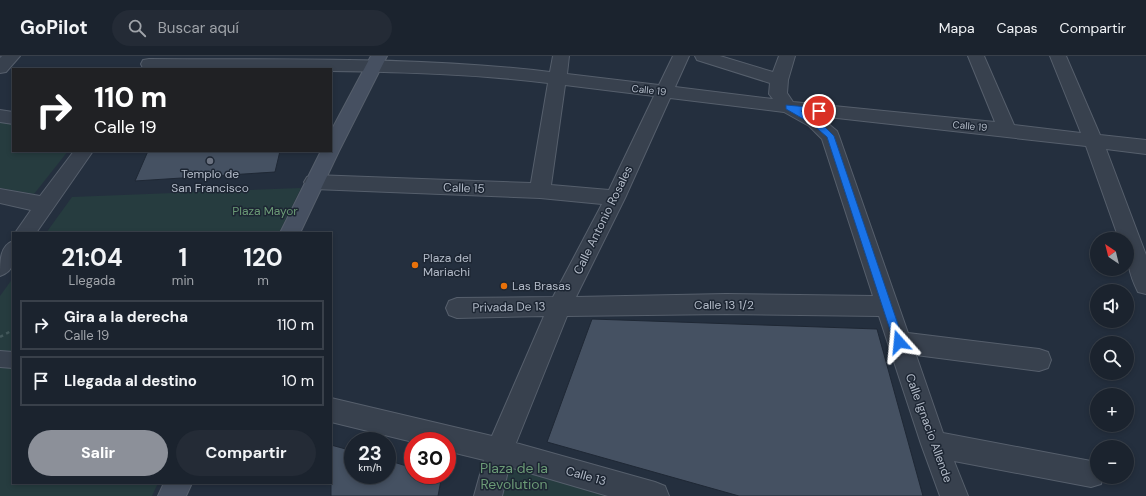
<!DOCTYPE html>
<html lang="es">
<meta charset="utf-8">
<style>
:root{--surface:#1b232e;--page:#242b36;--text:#f1f3f6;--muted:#a0a4aa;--line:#39404a;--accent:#8c9099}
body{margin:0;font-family:"DM Sans",sans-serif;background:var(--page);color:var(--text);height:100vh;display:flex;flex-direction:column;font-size:15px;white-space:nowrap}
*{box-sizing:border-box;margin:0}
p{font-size:13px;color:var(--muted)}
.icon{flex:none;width:22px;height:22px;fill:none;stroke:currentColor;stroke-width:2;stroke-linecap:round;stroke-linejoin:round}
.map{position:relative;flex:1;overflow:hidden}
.panel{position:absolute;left:12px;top:176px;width:320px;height:252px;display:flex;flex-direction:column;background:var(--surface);border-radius:0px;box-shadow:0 2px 6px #0003,0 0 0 1px var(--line)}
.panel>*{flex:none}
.banner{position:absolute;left:12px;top:12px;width:320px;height:84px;border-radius:0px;box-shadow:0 2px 6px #0003,0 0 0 1px var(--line);background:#202124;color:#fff;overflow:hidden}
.needle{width:26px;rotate:325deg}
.buttons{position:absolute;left:1090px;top:176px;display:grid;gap:8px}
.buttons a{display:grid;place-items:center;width:44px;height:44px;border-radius:50%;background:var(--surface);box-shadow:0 2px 6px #0003,0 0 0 1px var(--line);font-size:20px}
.speed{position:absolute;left:344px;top:376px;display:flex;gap:8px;font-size:20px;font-weight:700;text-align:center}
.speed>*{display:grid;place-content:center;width:52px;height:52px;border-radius:50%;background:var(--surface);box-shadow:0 2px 6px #0003,0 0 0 1px var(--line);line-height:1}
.speed small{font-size:10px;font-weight:400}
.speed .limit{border:6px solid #d22;background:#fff;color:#111}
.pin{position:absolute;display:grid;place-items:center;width:34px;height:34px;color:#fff;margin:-17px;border:2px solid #fff;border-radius:50%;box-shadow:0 1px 4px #0007}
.me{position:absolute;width:44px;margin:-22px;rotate:342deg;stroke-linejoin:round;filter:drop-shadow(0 0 3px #0008)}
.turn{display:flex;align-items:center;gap:14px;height:84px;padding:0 16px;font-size:18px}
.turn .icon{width:52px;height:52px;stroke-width:2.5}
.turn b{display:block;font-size:28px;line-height:34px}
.eta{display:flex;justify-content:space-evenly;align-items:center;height:68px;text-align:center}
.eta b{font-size:24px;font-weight:700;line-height:28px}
.cta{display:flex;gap:8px;margin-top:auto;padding:8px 16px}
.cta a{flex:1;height:46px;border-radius:24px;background:var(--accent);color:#fff;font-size:16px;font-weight:700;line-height:46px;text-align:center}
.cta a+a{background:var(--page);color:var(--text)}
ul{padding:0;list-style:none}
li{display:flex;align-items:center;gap:12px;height:50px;margin:0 8px 6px;padding:0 8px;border:2px solid var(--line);border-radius:0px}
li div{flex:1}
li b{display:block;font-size:15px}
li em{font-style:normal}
header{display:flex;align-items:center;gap:24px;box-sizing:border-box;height:56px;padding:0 20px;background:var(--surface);border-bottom:1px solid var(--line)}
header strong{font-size:19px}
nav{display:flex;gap:22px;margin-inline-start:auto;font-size:14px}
.search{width:280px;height:36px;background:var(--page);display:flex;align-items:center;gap:10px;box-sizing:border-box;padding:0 14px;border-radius:22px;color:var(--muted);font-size:15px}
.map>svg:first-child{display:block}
</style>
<header>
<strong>GoPilot</strong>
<div class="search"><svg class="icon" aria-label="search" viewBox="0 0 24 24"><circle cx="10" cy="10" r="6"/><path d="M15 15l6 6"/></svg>Buscar aquí</div>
<nav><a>Mapa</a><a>Capas</a><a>Compartir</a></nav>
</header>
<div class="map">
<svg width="1146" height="440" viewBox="0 0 1146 440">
<rect width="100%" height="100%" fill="#242f3e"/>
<g fill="#263c3f">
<polygon points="0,66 13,68 13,95 68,95 34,138 0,132"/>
<polygon points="301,132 279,177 46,177 72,141"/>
<polygon points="13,222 13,427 158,427 152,440 0,440 0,240"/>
<polygon points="499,395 655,440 488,440"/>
</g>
<g fill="#455162" stroke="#1f2835">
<polygon points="148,95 280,95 275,116 135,125"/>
<polygon points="592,263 877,273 923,440 739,440 547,386"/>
<polygon points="331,389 353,395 353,419 387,419 387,404 413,412 413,419 442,419 438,440 331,440"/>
</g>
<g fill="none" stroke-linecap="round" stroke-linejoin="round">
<g stroke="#565f6c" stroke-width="2">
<polygon id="pedestrian" points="0,295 13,296 13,312 0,311"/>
</g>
<g stroke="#565f6c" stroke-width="2">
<g id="minor">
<polygon points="2,0 20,0 6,16 0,17 0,2"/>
<path d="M553 0H569L567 18 659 29 673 0H689L675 31 773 43 769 38 770 27 697 4 695 0H720L773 16 779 0H795L788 24 787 37 793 46 995 66 968 0H984L1014 69 1081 77 1050 0H1066L1100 79 1146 84V98L1106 93 1146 199V238L1138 236C1128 216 1127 204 1127 183H1119L1086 90 819 60 837 75 839 80 908 277 1039 293 1048 296 1051 304 1048 312 1039 315 916 299 943 377 1091 405 1097 407V421H1103L1101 428 1091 431 954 405 968 440H940L921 388 879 260 726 258 567 260 516 387 655 426 665 430 669 440H608L509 411 502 440H474L484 404 447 395V385H413V386L331 366V342L492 380 544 260 457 262 449 259 446 252 449 245 457 242 553 241 602 148 540 142 314 133 307 131 304 126 307 121 314 119 531 127 548 27C476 18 404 16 331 15V13H148L143 12 141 8 143 4 149 3C282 4 417 0 550 16ZM565 29 654 40 609 134 551 129ZM670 42 784 56 809 70 822 83 873 240 726 238 576 241 625 142Z"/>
<polygon points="0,54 13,56 13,68 0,66"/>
<polygon points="74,95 93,95 36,177 15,177 31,154 0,147 0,133 40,140"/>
<path d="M13 185C13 200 18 214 0 220 0 204 0 190 13 185Z"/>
</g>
</g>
<g stroke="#565f6c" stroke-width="2">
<g id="secondary">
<polygon points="371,0 387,0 339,95 300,177 280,177 321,95 331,95 331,75"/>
<polygon points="164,427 192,427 186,440 158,440"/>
</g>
</g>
<polyline stroke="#44595c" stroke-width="2.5" stroke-dasharray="3.5 3.5" stroke-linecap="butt" points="0,281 13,274"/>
<use href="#pedestrian" fill="#38414e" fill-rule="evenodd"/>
<use href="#minor" fill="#38414e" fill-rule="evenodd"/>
<use href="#secondary" fill="#465061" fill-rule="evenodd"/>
</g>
<polygon fill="#1a73e8" stroke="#114b97" points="786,49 819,52 822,55 819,57 801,55 818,64 834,80 904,286 902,289 899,290 896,289 894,286 827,81 812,68 786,53"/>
<circle fill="#6b7280" stroke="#1d2633" stroke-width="1.5" cx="210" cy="105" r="4"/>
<g fill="#e8710a" stroke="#1d2633" stroke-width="1.5">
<circle cx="415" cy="209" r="4"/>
<circle cx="504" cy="230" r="4"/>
</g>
<g text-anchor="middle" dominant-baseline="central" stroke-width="3" stroke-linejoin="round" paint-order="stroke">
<g font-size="10" fill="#b4bcc9" stroke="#1d2633">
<text transform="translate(649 34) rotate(6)">Calle 19</text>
<text transform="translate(970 70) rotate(5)">Calle 19</text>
</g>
<g font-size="12" fill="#b4bcc9" stroke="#1d2633" text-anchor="start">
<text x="210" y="118" text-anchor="middle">Templo de<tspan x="210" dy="14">San Francisco</tspan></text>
<text x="423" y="202">Plaza del<tspan x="423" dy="14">Mariachi</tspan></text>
<text x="512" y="230">Las Brasas</text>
</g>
<g font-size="12" fill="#b4bcc9" stroke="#1d2633">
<text transform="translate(464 132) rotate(2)">Calle 15</text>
<text transform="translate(603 164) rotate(-64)">Calle Antonio Rosales</text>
<text x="724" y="249">Calle 13 1/2</text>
<text transform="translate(509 251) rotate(-1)">Privada De 13</text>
<text transform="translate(929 372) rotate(70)">Calle Ignacio Allende</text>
<text transform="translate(586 420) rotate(16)">Calle 13</text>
</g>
<g font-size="12" fill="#6b9a76" stroke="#1d2633">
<text x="265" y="155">Plaza Mayor</text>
</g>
<g font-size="14" fill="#6b9a76" stroke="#1d2633">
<text x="514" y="412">Plaza de la<tspan x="514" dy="16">Revolution</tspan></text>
</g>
</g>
</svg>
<div class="buttons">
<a><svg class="needle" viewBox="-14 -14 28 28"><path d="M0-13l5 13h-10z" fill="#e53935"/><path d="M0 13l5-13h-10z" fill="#a0a4aa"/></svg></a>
<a><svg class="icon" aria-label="sound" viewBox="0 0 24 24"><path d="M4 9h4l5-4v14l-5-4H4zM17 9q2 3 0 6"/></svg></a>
<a><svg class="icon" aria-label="search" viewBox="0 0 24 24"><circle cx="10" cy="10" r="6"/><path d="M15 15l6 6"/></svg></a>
<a>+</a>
<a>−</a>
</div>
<div class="speed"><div>23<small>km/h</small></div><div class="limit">30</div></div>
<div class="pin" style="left:819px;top:55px;background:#d93025"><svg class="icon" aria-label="arrive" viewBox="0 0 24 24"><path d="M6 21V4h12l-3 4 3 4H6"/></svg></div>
<svg class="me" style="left:899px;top:286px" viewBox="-20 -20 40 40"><path d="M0-17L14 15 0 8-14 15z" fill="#1a73e8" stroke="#fff" stroke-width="4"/></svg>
<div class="banner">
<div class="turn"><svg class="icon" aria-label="right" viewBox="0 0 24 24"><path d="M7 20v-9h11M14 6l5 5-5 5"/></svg><div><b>110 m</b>Calle 19</div></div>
</div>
<section class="panel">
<div class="eta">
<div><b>21:04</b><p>Llegada</p></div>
<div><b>1</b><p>min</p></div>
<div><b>120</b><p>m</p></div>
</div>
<ul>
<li><svg class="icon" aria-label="right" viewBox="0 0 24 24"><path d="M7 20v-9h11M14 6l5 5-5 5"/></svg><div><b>Gira a la derecha</b><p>Calle 19</p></div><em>110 m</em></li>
<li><svg class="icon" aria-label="arrive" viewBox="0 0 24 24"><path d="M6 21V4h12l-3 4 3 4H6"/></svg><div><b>Llegada al destino</b></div><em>10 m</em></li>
</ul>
<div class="cta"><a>Salir</a><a>Compartir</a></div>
</section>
</div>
